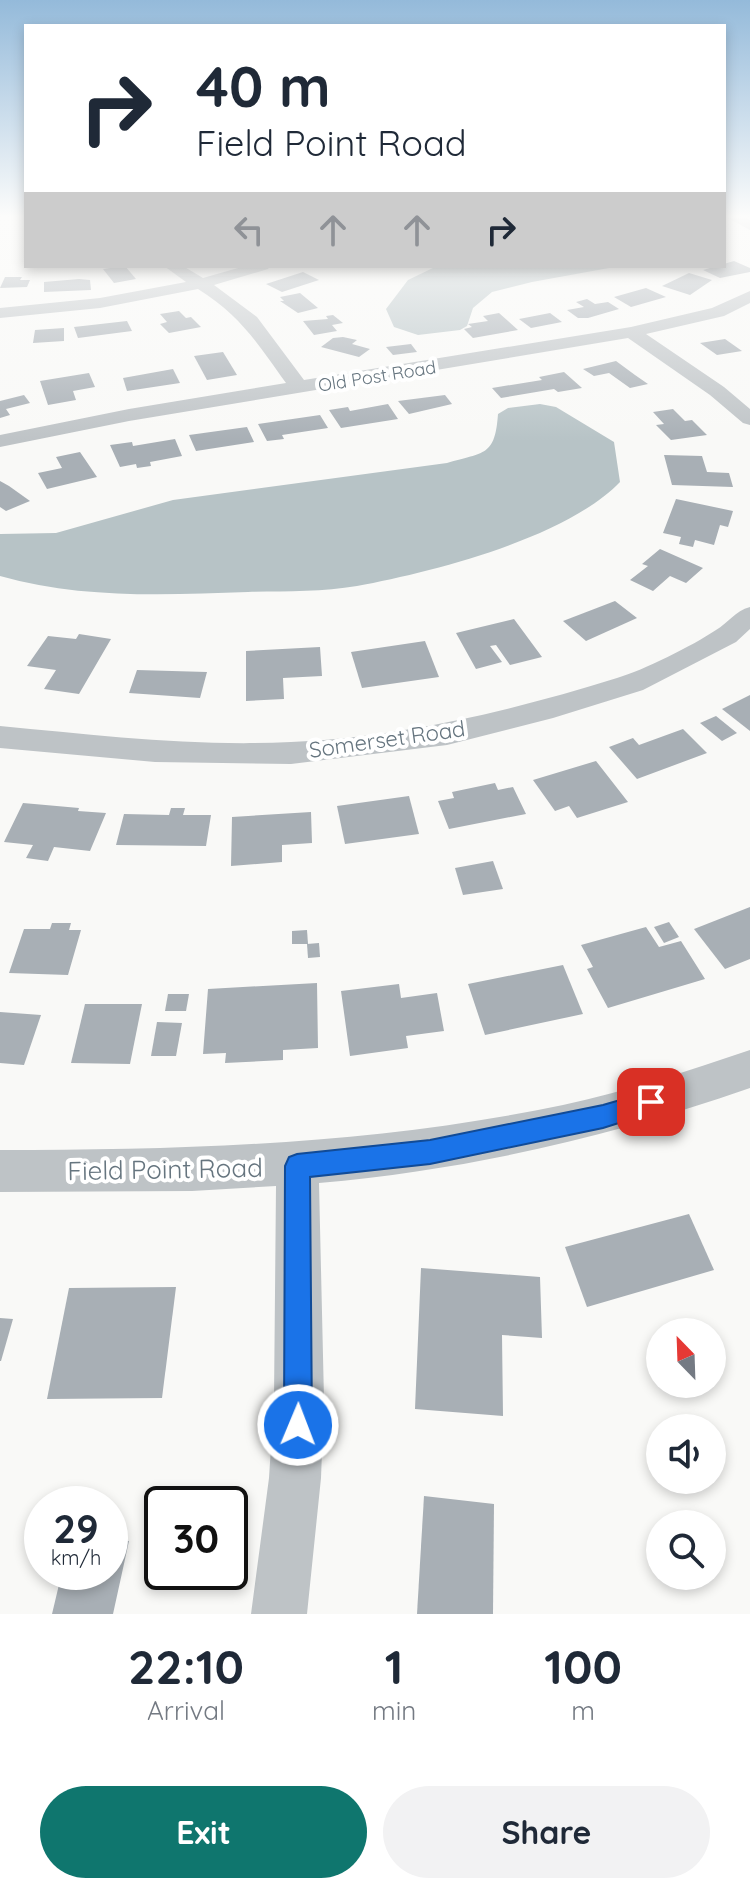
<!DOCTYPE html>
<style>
:root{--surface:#fff;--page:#f2f2f3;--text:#1f2937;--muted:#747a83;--accent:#0f766e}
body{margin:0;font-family:Quicksand,sans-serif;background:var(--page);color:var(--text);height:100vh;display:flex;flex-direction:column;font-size:30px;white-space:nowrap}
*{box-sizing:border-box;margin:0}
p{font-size:26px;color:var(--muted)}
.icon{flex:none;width:44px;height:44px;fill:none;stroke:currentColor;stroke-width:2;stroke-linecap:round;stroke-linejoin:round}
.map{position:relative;height:1614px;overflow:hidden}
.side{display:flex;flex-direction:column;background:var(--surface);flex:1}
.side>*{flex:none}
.banner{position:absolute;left:24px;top:24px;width:702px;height:244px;border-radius:0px;box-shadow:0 4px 12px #0003;background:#fff;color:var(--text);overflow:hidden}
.needle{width:52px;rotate:337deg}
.tools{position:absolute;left:646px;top:1318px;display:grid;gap:16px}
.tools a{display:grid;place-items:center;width:80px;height:80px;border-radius:50%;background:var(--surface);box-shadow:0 4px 12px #0003;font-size:40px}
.speed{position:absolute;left:24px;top:1486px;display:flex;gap:16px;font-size:40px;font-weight:700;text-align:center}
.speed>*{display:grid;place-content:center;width:104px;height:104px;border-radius:50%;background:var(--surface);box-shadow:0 4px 12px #0003;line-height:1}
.speed small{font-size:20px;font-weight:400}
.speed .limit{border:4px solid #111;border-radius:12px;background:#fff;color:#111}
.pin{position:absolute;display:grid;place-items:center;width:68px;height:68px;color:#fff;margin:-34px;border-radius:16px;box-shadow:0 4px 12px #0006}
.me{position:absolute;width:88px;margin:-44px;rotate:1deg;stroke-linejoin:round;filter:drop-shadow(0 0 6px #0008)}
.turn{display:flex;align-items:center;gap:28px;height:168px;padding:0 40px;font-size:36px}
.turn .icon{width:104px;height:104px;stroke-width:2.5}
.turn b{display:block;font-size:56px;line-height:68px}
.lanes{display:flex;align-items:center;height:76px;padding:0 40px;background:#0003;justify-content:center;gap:40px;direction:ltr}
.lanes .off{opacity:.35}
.eta{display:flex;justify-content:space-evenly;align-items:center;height:136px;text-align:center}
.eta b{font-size:48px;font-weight:700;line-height:56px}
.button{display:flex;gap:16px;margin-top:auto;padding:16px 40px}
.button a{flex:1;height:92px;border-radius:48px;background:var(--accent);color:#fff;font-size:32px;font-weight:700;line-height:92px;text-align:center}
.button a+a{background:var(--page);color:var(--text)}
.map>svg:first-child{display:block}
</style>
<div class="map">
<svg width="750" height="1614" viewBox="0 0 750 1614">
<rect width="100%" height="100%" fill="#f9f9f7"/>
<g fill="#b7c3c6">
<polygon points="437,266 620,266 532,282 492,292 473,308 467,326 460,330 418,335 394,327 386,309 408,280"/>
<path d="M540 404 556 407 614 442 620 482C566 538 433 572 357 586 322 592 284 591 248 592 165 595 81 599 0 576V534L56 533 173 500 447 463C485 452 495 456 498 414L508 408Z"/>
</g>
<g fill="#a8afb5">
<polygon points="734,261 750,268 750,272 720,278 703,270"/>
<polygon points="125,266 136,279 114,283 103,269"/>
<polygon points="303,272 319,280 282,292 266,284"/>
<polygon points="689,273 712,280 690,295 662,286"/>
<polygon points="5,277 22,277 20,280 30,280 27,287 0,288"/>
<polygon points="79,279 90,280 91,290 44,292 44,282"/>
<polygon points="646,288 666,297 631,307 614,297"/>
<polygon points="300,293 318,308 298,313 280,301 284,301 280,297"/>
<polygon points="587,299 595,304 608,302 619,309 588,318 578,318 567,310 584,307 576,302"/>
<polygon points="179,311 186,318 191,317 201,327 169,333 160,324 167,322 160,314"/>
<polygon points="499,313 518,330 473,338 464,329 472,327 468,324 488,321 483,316"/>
<polygon points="550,313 562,322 531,328 519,319"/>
<polygon points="333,315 343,323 332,325 337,331 314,335 303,321 328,319 326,316"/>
<polygon points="127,321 132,331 78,338 74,327"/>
<polygon points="64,328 64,341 33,343 35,330"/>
<polygon points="343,337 357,340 352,344 370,349 359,357 321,347 333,338"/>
<polygon points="725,339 742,351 717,355 700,343"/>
<polygon points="411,344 417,352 393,355 386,347"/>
<polygon points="223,352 237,375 207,380 194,356"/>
<polygon points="616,361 635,375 648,384 630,388 609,373 594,376 583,369"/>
<polygon points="173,369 180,383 127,391 123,378"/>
<polygon points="564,372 582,388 558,392 554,389 501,398 492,388 542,380 539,377"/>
<polygon points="89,373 95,387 73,391 76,400 48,405 40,381"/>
<polygon points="24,395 30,403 6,409 10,415 0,418 0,401"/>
<polygon points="445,395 452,404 409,414 398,401"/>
<polygon points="388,404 398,419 341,428 329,410 348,407 350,411"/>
<polygon points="673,409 685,421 692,420 707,435 671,440 656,425 664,424 653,412"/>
<polygon points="320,415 328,428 282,435 284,439 267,441 258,424"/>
<polygon points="247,427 254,442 196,451 189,435"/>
<polygon points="175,439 182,456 150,462 151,466 137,468 136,464 120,467 110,445 132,442 133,446"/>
<polygon points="80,452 97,477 47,489 38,473 62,468 56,457"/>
<polygon points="664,455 702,456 707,472 729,473 733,487 672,485"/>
<polygon points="0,481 9,486 30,501 6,511 0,507"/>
<polygon points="676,499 733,511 728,527 720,525 714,545 695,540 693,547 679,544 681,537 663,533"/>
<polygon points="660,549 703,568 686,583 670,576 653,591 630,580 648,566 642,564"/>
<polygon points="615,601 637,618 586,641 563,621"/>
<polygon points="514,619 542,657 510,665 496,645 490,646 502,662 476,669 456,633"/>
<polygon points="79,634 111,639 79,694 44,689 56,670 27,666 48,636 76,639"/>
<polygon points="425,641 439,677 362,688 351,652"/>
<polygon points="320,647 322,676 283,678 284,699 246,701 246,651"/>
<polygon points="137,670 207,672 200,698 129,693"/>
<polygon points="750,695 750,731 722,709"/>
<polygon points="716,716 737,733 722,741 700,723"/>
<polygon points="683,729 707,753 637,779 609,747 633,738 639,745"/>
<polygon points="596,761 628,802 577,818 569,806 555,811 533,780"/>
<polygon points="495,783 498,790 513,787 526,814 449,829 438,801 454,798 452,792"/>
<polygon points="409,796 419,834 345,844 337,806"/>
<polygon points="23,803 79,808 78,811 106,813 90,851 54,847 48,861 26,858 33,845 4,842"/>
<polygon points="171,808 185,808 183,815 211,815 206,846 116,845 124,814 169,815"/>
<polygon points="311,812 312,843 282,845 282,862 231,866 232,817"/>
<polygon points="493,861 503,889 463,895 455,868"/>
<polygon points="750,907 750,959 725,969 694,929"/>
<polygon points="669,922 679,937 664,943 654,927"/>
<polygon points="52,923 71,923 69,930 81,930 68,975 9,973 24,929 50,929"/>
<polygon points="646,927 659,947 681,941 705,979 608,1008 587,969 593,967 581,945"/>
<polygon points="307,930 308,944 292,944 292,931"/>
<polygon points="319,943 320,957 308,958 307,944"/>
<polygon points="563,965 583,1014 485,1035 468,984"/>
<polygon points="317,983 318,1048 283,1050 283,1060 225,1063 226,1053 203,1054 208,989"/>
<polygon points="399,984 401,998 437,993 444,1031 406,1036 408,1048 350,1056 341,991"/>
<polygon points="168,994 189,994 186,1011 165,1011"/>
<polygon points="85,1004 142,1004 130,1064 71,1063"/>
<polygon points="0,1012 41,1015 24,1065 0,1063"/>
<polygon points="157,1022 182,1023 176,1056 151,1056"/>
<polygon points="689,1214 714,1270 587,1307 565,1247"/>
<polygon points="421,1268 540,1277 542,1338 502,1335 503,1416 415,1409"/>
<polygon points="176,1287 162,1398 47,1399 69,1288"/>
<polygon points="0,1318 13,1319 1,1361 0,1361"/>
<polygon points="424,1496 494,1504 493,1614 417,1614"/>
<polygon points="110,1538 129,1541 113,1614 52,1614 62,1572 110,1572"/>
</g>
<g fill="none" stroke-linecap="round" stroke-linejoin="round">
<g fill="#bec3c6" fill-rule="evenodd">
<polygon points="724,216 743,216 750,220 750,230"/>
<path d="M164 266H183L203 278 245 266H270L268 269 214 285 257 317 304 380 631 327 712 308 750 291V303L724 316 646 334 724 387 750 409V425L743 423 710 395 628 338 129 421 0 447V435L129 409 286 383C257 343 241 316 198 289L100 308 0 318V308L100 298 186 282Z"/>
<path d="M750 607V629L736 642 643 690 553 718 447 745 291 764 155 762 0 748V726C96 735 194 747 291 742 402 737 511 711 617 678 644 670 692 646 716 630 728 623 735 611 750 607Z"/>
<path d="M750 1050V1088C605 1138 472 1169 319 1183L324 1399 321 1478 307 1614H251L269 1478 274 1399 276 1186 192 1191 0 1192V1150C189 1150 377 1144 563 1105 627 1091 688 1071 750 1050Z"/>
</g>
</g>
<linearGradient id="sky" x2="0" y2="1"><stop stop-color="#94bada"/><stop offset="0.49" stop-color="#fcfcfb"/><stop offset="1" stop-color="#fcfcfb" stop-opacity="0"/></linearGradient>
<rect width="750" height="442" fill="url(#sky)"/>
<polygon fill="#1a73e8" stroke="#114b97" stroke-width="2" points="651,1091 660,1094 663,1102 660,1110 603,1128 430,1164 310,1177 312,1425 308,1435 298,1439 288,1435 284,1425 285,1166 289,1157 297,1154 430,1140 603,1105"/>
<g text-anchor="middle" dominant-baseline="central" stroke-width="8" stroke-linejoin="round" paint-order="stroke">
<g font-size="18" fill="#66757f" stroke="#fff">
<text transform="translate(377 376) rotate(-9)">Old Post Road</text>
</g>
<g font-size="22" fill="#66757f" stroke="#fff">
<text transform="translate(387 739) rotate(-8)">Somerset Road</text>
</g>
<g font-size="26" fill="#66757f" stroke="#fff">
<text transform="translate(165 1169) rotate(-1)">Field Point Road</text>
</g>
</g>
</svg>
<div class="tools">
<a><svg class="needle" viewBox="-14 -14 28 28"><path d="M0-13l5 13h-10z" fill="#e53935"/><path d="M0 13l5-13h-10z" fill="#747a83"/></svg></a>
<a><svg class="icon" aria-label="sound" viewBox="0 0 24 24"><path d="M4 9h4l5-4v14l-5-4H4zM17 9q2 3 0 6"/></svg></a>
<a><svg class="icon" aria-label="search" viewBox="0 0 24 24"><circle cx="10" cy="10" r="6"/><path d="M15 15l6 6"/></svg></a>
</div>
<div class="speed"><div>29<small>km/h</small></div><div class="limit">30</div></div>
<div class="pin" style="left:651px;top:1102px;background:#d93025"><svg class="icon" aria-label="arrive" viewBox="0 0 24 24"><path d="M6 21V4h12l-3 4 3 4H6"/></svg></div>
<svg class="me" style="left:298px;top:1425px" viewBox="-20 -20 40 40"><circle r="17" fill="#1a73e8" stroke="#fff" stroke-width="3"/><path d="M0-11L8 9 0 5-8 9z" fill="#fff"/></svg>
<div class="banner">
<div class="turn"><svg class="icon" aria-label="right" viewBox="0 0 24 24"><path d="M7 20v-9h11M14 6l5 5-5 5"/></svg><div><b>40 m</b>Field Point Road</div></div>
<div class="lanes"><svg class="icon off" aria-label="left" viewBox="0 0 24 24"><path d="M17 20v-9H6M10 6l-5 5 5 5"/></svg><svg class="icon off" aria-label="ahead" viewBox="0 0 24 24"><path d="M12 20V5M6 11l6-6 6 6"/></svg><svg class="icon off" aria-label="ahead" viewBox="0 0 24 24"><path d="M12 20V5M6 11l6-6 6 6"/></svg><svg class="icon" aria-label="right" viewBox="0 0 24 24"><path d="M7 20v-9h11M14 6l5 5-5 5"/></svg></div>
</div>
</div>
<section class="side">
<div class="eta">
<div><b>22:10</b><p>Arrival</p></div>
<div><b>1</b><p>min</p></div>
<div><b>100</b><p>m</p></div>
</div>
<div class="button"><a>Exit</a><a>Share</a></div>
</section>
